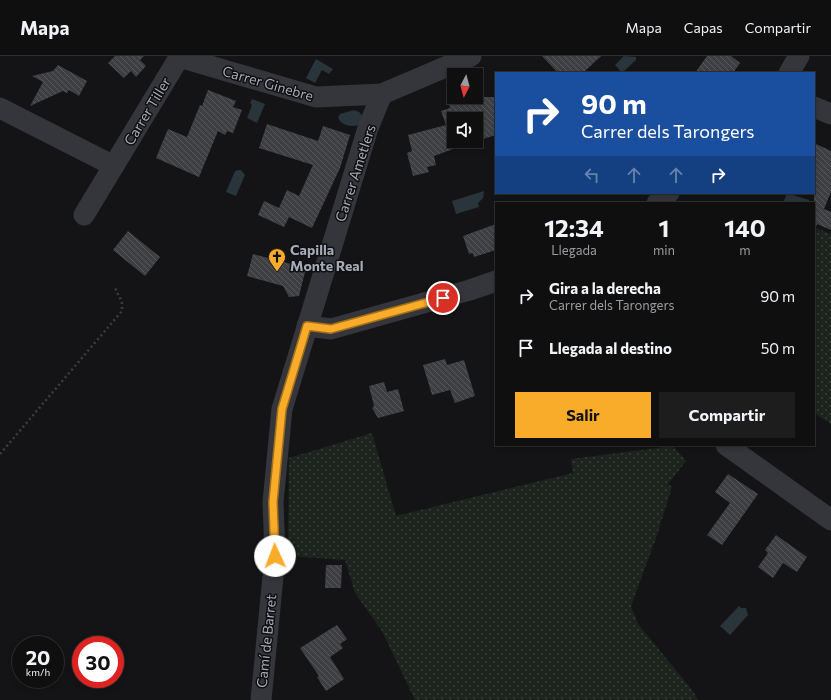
<!DOCTYPE html>
<html lang="es">
<meta charset="utf-8">
<style>
:root{--surface:#0f0f10;--page:#1d1d1e;--text:#f1f3f6;--muted:#9b9c9f;--line:#2f2f30;--accent:#f9ac2a}
body{margin:0;font-family:Commissioner,sans-serif;background:var(--page);color:var(--text);height:100vh;display:flex;flex-direction:column;font-size:15px;white-space:nowrap}
*{box-sizing:border-box;margin:0}
p{font-size:13px;color:var(--muted)}
.icon{flex:none;width:22px;height:22px;fill:none;stroke:currentColor;stroke-width:2;stroke-linecap:round;stroke-linejoin:round}
.map{position:relative;flex:1;overflow:hidden}
.panel{position:absolute;left:495px;top:146px;width:320px;height:244px;display:flex;flex-direction:column;background:var(--surface);border-radius:0px;box-shadow:0 2px 6px #0003,0 0 0 1px var(--line)}
.panel>*{flex:none}
.hud{position:absolute;left:495px;top:16px;width:320px;height:122px;border-radius:0px;box-shadow:0 2px 6px #0003,0 0 0 1px var(--line);background:#1a4fa0;color:#fff;overflow:hidden}
.needle{width:26px;rotate:186deg}
.fabs{position:absolute;left:447px;top:12px;display:grid;gap:8px}
.fabs a{display:grid;place-items:center;width:36px;height:36px;border-radius:0px;background:var(--surface);box-shadow:0 2px 6px #0003,0 0 0 1px var(--line);font-size:20px}
.speed{position:absolute;left:12px;top:580px;display:flex;gap:8px;font-size:20px;font-weight:700;text-align:center}
.speed>*{display:grid;place-content:center;width:52px;height:52px;border-radius:50%;background:var(--surface);box-shadow:0 2px 6px #0003,0 0 0 1px var(--line);line-height:1}
.speed small{font-size:10px;font-weight:400}
.speed .limit{border:6px solid #d22;background:#fff;color:#111}
.pin{position:absolute;display:grid;place-items:center;width:34px;height:34px;color:#fff;margin:-17px;border:2px solid #fff;border-radius:50%;box-shadow:0 1px 4px #0007}
.me{position:absolute;width:44px;margin:-22px;rotate:358deg;stroke-linejoin:round;filter:drop-shadow(0 0 3px #0008)}
.turn{display:flex;align-items:center;gap:14px;height:84px;padding:0 20px;font-size:18px}
.turn .icon{width:52px;height:52px;stroke-width:2.5}
.turn b{display:block;font-size:28px;line-height:34px}
.lanes{display:flex;align-items:center;height:38px;padding:0 20px;background:#0003;justify-content:center;gap:20px;direction:ltr}
.lanes .off{opacity:.35}
.eta{display:flex;justify-content:space-evenly;align-items:center;height:68px;text-align:center}
.eta b{font-size:24px;font-weight:700;line-height:28px}
.button{display:flex;gap:8px;margin-top:auto;padding:8px 20px}
.button a{flex:1;height:46px;border-radius:0px;background:var(--accent);color:#111;font-size:16px;font-weight:700;line-height:46px;text-align:center}
.button a+a{background:var(--page);color:var(--text)}
ul{padding:0;list-style:none}
li{display:flex;align-items:center;gap:12px;height:52px;padding:0 20px}
li div{flex:1}
li b{display:block;font-size:15px}
li em{font-style:normal}
header{display:flex;align-items:center;gap:24px;box-sizing:border-box;height:56px;padding:0 20px;background:var(--surface);border-bottom:1px solid var(--line)}
header strong{font-size:19px}
nav{display:flex;gap:22px;margin-inline-start:auto;font-size:14px}
.map>svg:first-child{display:block}
</style>
<header>
<strong>Mapa</strong>
<nav><a>Mapa</a><a>Capas</a><a>Compartir</a></nav>
</header>
<div class="map">
<svg width="831" height="644" viewBox="0 0 831 644">
<defs>
<pattern id="grass-dots" width="8" height="8" patternUnits="userSpaceOnUse"><rect width="8" height="8" fill="#1c241d"/><path d="M2 2h.1M6 6h.1" fill="none" stroke="#3a413c" stroke-width="1.8" stroke-linecap="round"/></pattern>
<pattern id="building-back-hatch" width="6" height="6" patternUnits="userSpaceOnUse"><rect width="6" height="6" fill="#3e3f43"/><path d="M-1 5l2 2M0 0l6 6M5-1l2 2" fill="none" stroke="#57585c"/></pattern>
</defs>
<rect width="100%" height="100%" fill="#141416"/>
<g fill="url(#grass-dots)">
<polygon points="814,171 831,178 831,368 814,357"/>
<polygon points="372,377 396,460 573,417 571,403 673,390 686,405 668,428 672,431 656,482 631,550 638,568 693,635 698,644 415,644 382,575 355,537 345,504 288,500 289,402"/>
</g>
<g fill="#2a343b">
<polygon points="624,0 636,1 636,4 622,17 615,9"/>
<polygon points="316,3 333,13 329,18 322,14 315,27 306,22"/>
<polygon points="252,43 265,48 257,67 247,62 252,49 250,47"/>
<path d="M354 54 359 56 362 59 359 69C351 71 342 70 338 62L340 58Z"/>
<polygon points="238,114 241,114 245,119 236,140 226,136 235,115"/>
<polygon points="484,135 483,142 478,147 479,151 456,158 452,145"/>
<polygon points="787,137 809,144 809,147 783,147"/>
<polygon points="739,550 741,552 746,552 748,559 730,579 720,570"/>
</g>
<g fill="url(#building-back-hatch)">
<polygon points="115,0 144,0 140,4 146,10 136,21 131,15 124,22 108,7"/>
<polygon points="542,0 601,0 583,17 558,17"/>
<polygon points="707,0 731,0 740,7 733,17 695,17"/>
<polygon points="58,9 87,25 79,40 69,34 67,37 63,35 30,50 43,26 32,20 53,15"/>
<polygon points="208,34 236,45 233,51 242,54 233,77 227,75 225,79 218,75 199,121 156,102 168,73 187,81 200,49 202,50"/>
<polygon points="447,41 496,41 496,79 476,85 476,63 454,63 454,85 475,85 434,100 436,109 427,111 429,116 413,120 407,97 412,95 408,79 446,69 441,55 450,52"/>
<polygon points="267,68 318,85 323,70 350,79 340,112 312,172 289,161 284,171 258,159 264,145 279,152 287,134 299,140 313,109 259,92"/>
<polygon points="814,87 831,95 831,136 824,153 831,156 831,174 817,168 814,176"/>
<polygon points="496,168 496,194 474,201 473,197 469,198 463,180"/>
<polygon points="128,175 160,201 145,220 113,194"/>
<polygon points="253,198 306,212 299,240 289,241 283,230 247,220"/>
<polygon points="445,303 447,309 464,304 475,340 455,347 450,334 432,339 423,309"/>
<polygon points="384,326 387,336 398,333 404,355 378,362 372,352 374,350 369,330"/>
<polygon points="728,418 758,438 722,489 707,479 730,447 715,436"/>
<polygon points="776,479 807,501 797,516 783,507 773,522 758,511 768,497 765,494"/>
<polygon points="326,509 342,509 341,532 325,532"/>
<polygon points="337,569 347,583 340,588 343,592 330,601 344,623 326,635 317,621 319,620 300,592"/>
</g>
<g fill="none" stroke-linecap="round" stroke-linejoin="round">
<polyline stroke="#3b3d42" stroke-width="2.5" stroke-dasharray="2 3" stroke-linecap="butt" points="0,398 122,255 122,246 115,232"/>
<g stroke="#35363b" stroke-width="21">
<polyline points="179,1 316,41 382,38 471,0"/>
<polyline points="789,17 799,0"/>
<polyline points="814,51 831,58"/>
<polyline points="0,52 114,110"/>
<polyline points="657,147 669,137"/>
<polyline points="84,159 180,0"/>
<polyline points="307,270 331,273 470,234 496,225"/>
<polyline points="726,389 831,464"/>
<polyline points="261,644 275,500 273,446 282,353 368,72 382,38"/>
</g>
</g>
<g fill="none" stroke-linecap="round" stroke-linejoin="round">
<g stroke="#a2701b" stroke-width="10">
<polyline id="route" points="275,500 273,446 282,353 307,270 331,273 443,242"/>
</g>
<use href="#route" stroke="#f9ac2a" stroke-width="7"/>
</g>
<defs>
<g id="church-pin" transform="scale(0.9)"><path d="M0 17L-7.5 6A9.5 9.5 0 1 1 7.5 6Z" fill="#f9ac2a" stroke="#0f0f11"/><path d="M-1.2-6h2.4v3.5h3.3v2.4h-3.3V6h-2.4V-.1h-3.3v-2.4h3.3Z" fill="#111"/></g>
</defs>
<g fill-rule="evenodd">
<use href="#church-pin" x="277" y="201"/>
</g>
<g text-anchor="middle" dominant-baseline="central" stroke-width="3" stroke-linejoin="round" paint-order="stroke">
<g font-size="14" fill="#a6abb7" stroke="#0f0f11">
<text transform="translate(268 27) rotate(16)">Carrer Ginebre</text>
<text transform="translate(147 55) rotate(-59)">Carrer Tiller</text>
<text transform="translate(355 117) rotate(-72)">Carrer Ametlers</text>
<text transform="translate(266 585) rotate(-84)">Camí de Barret</text>
</g>
<g font-size="14" font-weight="bold" fill="#a6abb7" stroke="#0f0f11" text-anchor="start">
<text x="290" y="193">Capilla<tspan x="290" dy="16">Monte Real</tspan></text>
</g>
</g>
</svg>
<div class="fabs">
<a><svg class="needle" viewBox="-14 -14 28 28"><path d="M0-13l5 13h-10z" fill="#e53935"/><path d="M0 13l5-13h-10z" fill="#9b9c9f"/></svg></a>
<a><svg class="icon" aria-label="sound" viewBox="0 0 24 24"><path d="M4 9h4l5-4v14l-5-4H4zM17 9q2 3 0 6"/></svg></a>
</div>
<div class="speed"><div>20<small>km/h</small></div><div class="limit">30</div></div>
<div class="pin" style="left:443px;top:242px;background:#d93025"><svg class="icon" aria-label="arrive" viewBox="0 0 24 24"><path d="M6 21V4h12l-3 4 3 4H6"/></svg></div>
<svg class="me" style="left:275px;top:500px" viewBox="-20 -20 40 40"><circle r="19" fill="#fff"/><path d="M0-13L10 11 0 6-10 11z" fill="#f9ac2a"/></svg>
<div class="hud">
<div class="turn"><svg class="icon" aria-label="right" viewBox="0 0 24 24"><path d="M7 20v-9h11M14 6l5 5-5 5"/></svg><div><b>90 m</b>Carrer dels Tarongers</div></div>
<div class="lanes"><svg class="icon off" aria-label="left" viewBox="0 0 24 24"><path d="M17 20v-9H6M10 6l-5 5 5 5"/></svg><svg class="icon off" aria-label="ahead" viewBox="0 0 24 24"><path d="M12 20V5M6 11l6-6 6 6"/></svg><svg class="icon off" aria-label="ahead" viewBox="0 0 24 24"><path d="M12 20V5M6 11l6-6 6 6"/></svg><svg class="icon" aria-label="right" viewBox="0 0 24 24"><path d="M7 20v-9h11M14 6l5 5-5 5"/></svg></div>
</div>
<section class="panel">
<div class="eta">
<div><b>12:34</b><p>Llegada</p></div>
<div><b>1</b><p>min</p></div>
<div><b>140</b><p>m</p></div>
</div>
<ul>
<li><svg class="icon" aria-label="right" viewBox="0 0 24 24"><path d="M7 20v-9h11M14 6l5 5-5 5"/></svg><div><b>Gira a la derecha</b><p>Carrer dels Tarongers</p></div><em>90 m</em></li>
<li><svg class="icon" aria-label="arrive" viewBox="0 0 24 24"><path d="M6 21V4h12l-3 4 3 4H6"/></svg><div><b>Llegada al destino</b></div><em>50 m</em></li>
</ul>
<div class="button"><a>Salir</a><a>Compartir</a></div>
</section>
</div>
